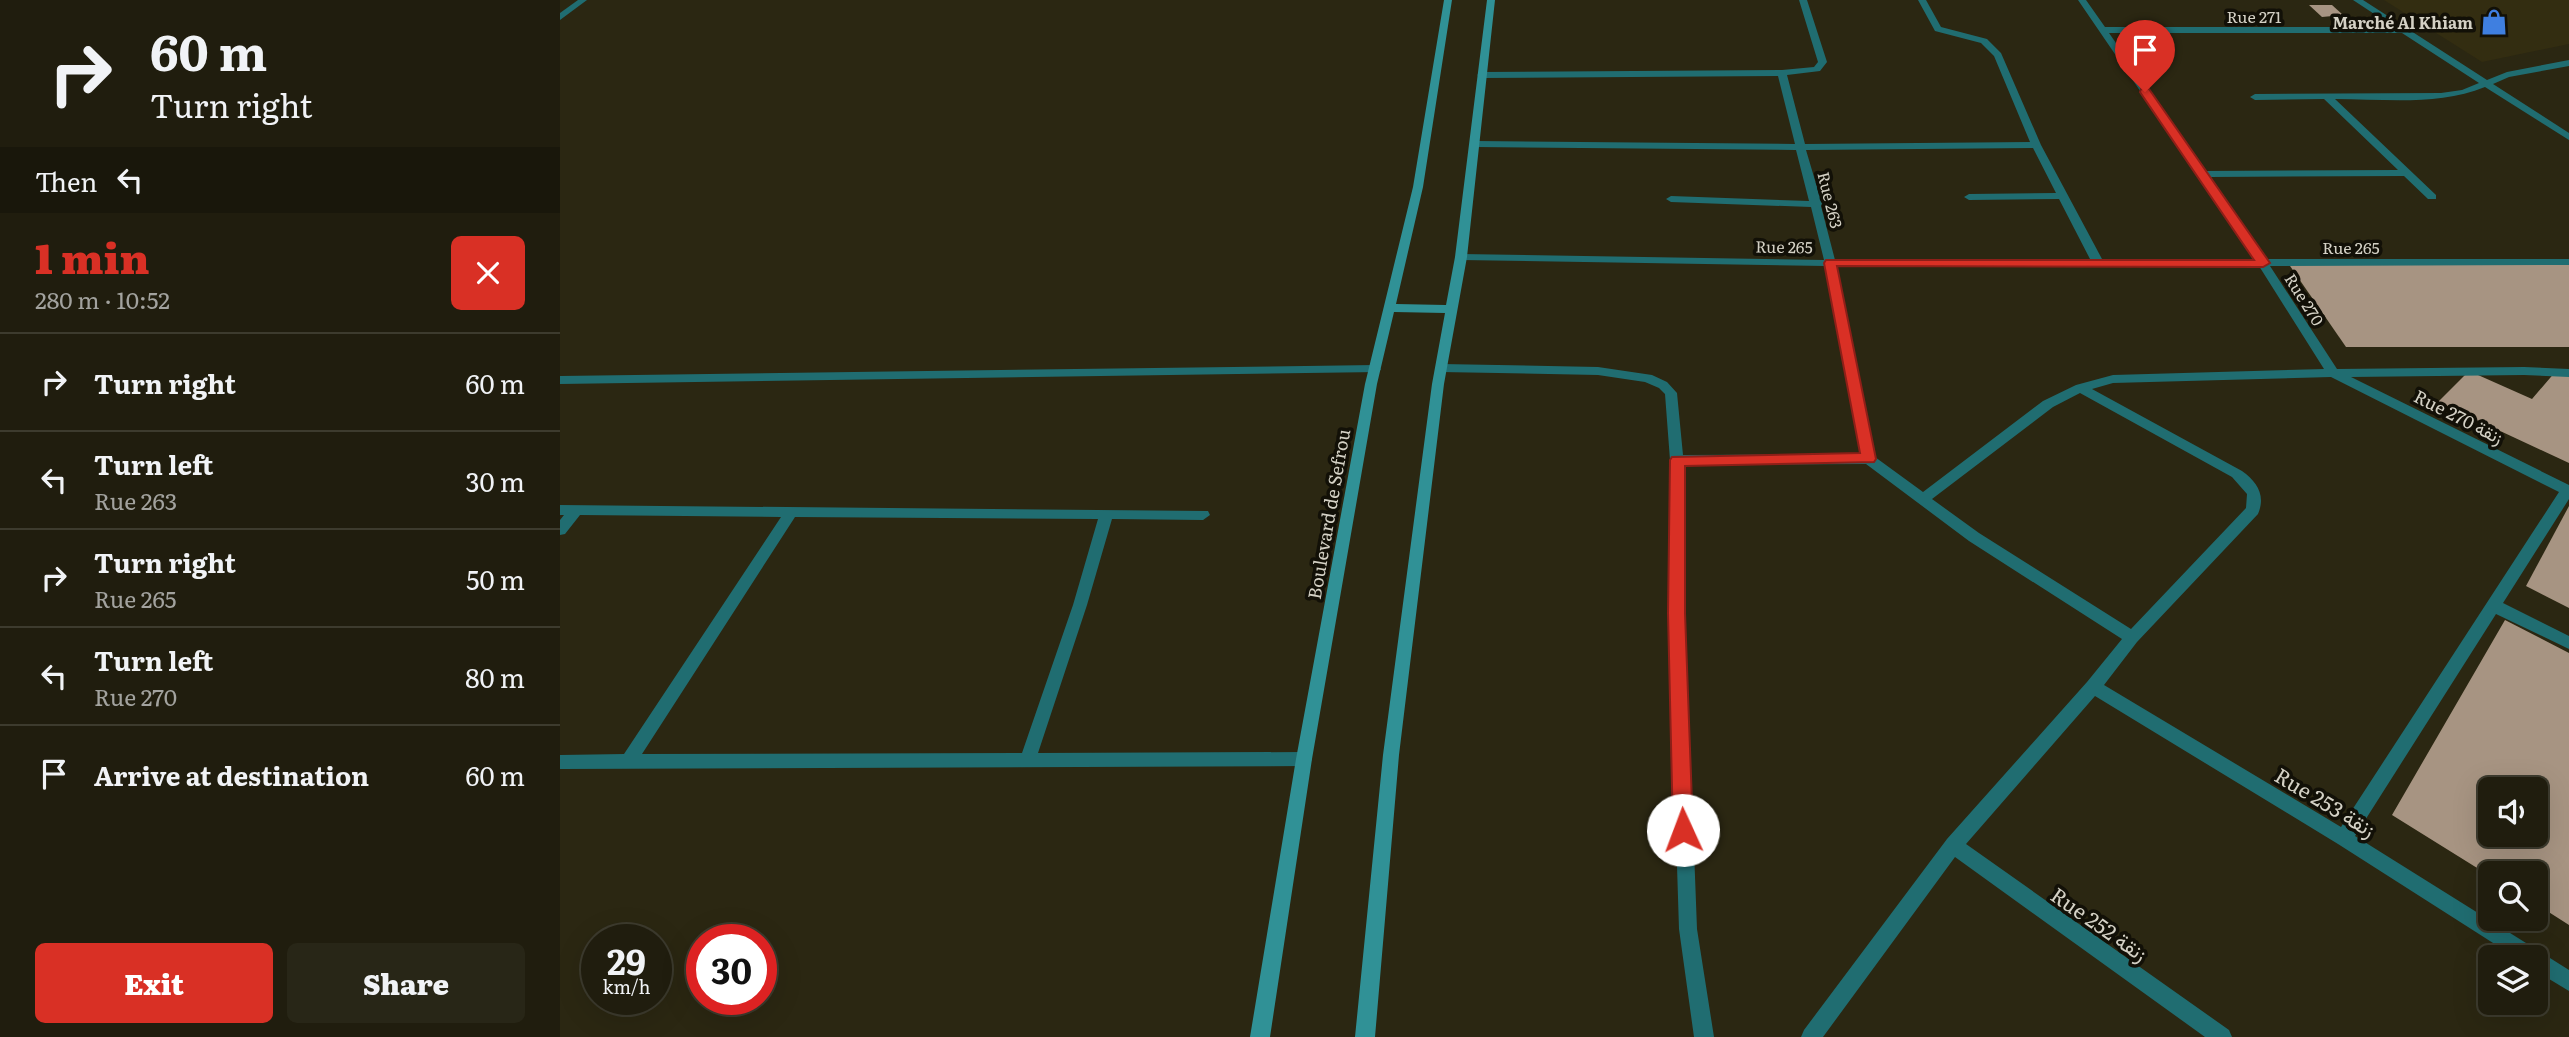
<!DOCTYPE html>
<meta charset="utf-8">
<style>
:root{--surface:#201d0e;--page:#282617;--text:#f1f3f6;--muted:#a2a29e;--line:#3d3b2e;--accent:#d93025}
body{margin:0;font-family:Literata,Vazirmatn,serif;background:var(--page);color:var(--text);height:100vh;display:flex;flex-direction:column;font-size:26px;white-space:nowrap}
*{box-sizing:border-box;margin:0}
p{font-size:23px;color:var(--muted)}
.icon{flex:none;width:38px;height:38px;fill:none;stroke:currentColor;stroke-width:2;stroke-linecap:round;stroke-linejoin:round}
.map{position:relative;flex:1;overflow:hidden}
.details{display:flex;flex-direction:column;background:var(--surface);width:560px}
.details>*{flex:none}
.guide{background:#201d0e;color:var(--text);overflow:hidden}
.buttons{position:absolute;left:1918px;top:777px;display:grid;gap:14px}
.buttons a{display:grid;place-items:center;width:70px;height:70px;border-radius:10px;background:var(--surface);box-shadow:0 7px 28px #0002,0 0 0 2px var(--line);font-size:35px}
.speed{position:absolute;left:21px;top:924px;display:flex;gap:14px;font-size:35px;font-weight:700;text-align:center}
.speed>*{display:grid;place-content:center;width:91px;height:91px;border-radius:50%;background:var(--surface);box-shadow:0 7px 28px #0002,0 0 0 2px var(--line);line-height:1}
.speed small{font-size:18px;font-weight:400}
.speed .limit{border:10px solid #d22;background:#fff;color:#111}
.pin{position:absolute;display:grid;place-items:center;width:60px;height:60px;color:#fff;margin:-72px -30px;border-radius:50% 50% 50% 0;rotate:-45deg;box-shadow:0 0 7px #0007}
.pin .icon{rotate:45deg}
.me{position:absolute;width:77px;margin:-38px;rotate:358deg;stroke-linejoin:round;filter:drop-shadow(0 0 5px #0008)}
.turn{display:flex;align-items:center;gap:24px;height:147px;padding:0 35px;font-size:32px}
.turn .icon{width:91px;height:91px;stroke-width:2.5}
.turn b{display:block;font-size:49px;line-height:60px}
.then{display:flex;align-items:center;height:66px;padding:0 35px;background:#0003;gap:14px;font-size:26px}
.round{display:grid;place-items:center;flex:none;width:74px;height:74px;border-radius:10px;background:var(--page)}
.overview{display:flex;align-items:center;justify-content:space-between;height:119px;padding:0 35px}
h1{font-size:42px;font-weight:800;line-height:52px;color:var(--accent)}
.primary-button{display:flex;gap:14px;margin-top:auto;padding:14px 35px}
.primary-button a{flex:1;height:80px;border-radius:10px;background:var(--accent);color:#fff;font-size:28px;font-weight:800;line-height:80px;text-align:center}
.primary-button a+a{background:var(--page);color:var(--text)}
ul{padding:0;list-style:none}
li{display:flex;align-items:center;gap:21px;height:98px;padding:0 35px;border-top:2px solid var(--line)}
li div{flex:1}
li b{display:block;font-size:26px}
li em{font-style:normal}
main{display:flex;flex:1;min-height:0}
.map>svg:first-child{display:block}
</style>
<main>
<section class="details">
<div class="guide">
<div class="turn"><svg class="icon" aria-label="right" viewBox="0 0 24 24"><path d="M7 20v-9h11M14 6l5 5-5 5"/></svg><div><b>60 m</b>Turn right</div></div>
<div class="then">Then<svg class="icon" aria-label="left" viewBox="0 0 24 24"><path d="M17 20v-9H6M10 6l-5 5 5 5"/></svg></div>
</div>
<div class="overview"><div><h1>1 min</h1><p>280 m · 10:52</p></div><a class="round" style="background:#d93025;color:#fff"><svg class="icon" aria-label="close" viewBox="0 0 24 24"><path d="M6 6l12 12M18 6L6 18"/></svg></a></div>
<ul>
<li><svg class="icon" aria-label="right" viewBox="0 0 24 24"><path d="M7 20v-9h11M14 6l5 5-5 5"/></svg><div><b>Turn right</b></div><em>60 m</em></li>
<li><svg class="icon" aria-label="left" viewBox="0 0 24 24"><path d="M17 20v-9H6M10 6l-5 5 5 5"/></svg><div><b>Turn left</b><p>Rue 263</p></div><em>30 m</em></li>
<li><svg class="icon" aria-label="right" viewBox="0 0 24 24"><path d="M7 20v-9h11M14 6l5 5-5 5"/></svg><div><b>Turn right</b><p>Rue 265</p></div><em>50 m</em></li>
<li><svg class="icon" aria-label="left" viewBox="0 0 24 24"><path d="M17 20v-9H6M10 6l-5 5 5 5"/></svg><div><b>Turn left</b><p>Rue 270</p></div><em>80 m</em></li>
<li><svg class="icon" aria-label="arrive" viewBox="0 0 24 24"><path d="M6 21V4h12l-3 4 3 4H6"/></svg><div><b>Arrive at destination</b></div><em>60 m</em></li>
</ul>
<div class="primary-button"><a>Exit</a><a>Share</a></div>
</section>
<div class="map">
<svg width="2009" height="1037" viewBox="0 0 2009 1037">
<rect width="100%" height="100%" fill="#2b2712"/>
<polygon fill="#332d11" points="1824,0 2009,0 2009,44 1922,62"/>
<g fill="#a79482" fill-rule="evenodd">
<polygon points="1749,5 1772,5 1783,15 1762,17"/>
<polygon points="1728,263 2009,265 2009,347 1786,347"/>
<polygon points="1909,371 1972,399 1996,371 2009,373 2009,463 1878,402"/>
<polygon points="2009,506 2009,608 1966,586"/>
<path d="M1945 620 2009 653V925L1976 904V873H1930V876L1832 815ZM1930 789H1976V835H1930Z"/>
</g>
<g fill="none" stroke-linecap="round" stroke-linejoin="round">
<g fill="#206d71" fill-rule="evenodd">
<polygon points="18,0 27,0 0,20 0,13"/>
<path d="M1239 0H1247L1267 62 1260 71 1227 75 1245 144 1470 142 1434 56 1421 43 1375 31 1358 0H1366L1381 27 1427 39 1441 53 1481 145 1542 259H1695L1518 0H1526L1545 27H1834L1793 0H1803L1927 80 1947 72 2009 60V66L1949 77 1933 84 2009 133V140L1925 87C1878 106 1825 99 1775 99L1876 195V199H1868L1844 176 1649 177 1706 259H2009V265L1710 266 1777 369 1964 367 2009 369V377L1964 375 1791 377 2009 485V499L1943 603 2009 636V649L1936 614 1795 836 2009 970V991L1976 971V957H1955L1778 844 1535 696 1406 844 1669 1030 1672 1037H1645L1395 857 1263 1037H1241L1244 1030 1387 839 1527 682 1562 639 1409 541 1306 464 1124 465 1125 613 1137 929 1154 1037H1134L1119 929 1109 613 1110 460 1105 394 1099 388 1085 382 1038 375 881 372 875 368 881 364 1038 367 1092 375 1107 382 1117 393 1123 455 1301 454 1265 266 901 260 895 257 901 254 1264 260 1251 207 1111 202 1106 199 1111 196 1249 201 1236 150 916 147 911 144 916 141 1235 144 1218 76 922 78 917 75 922 72 1222 70 1254 67 1258 62ZM1549 33H1842L1919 83 1902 90 1881 93 1695 94 1690 97 1695 100 1764 99 1838 170 1645 171ZM1473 148 1496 193 1409 194 1404 197 1409 200 1499 199 1530 259 1275 260 1261 206 1262 204 1246 150ZM1276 266H1699L1764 369 1553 375 1516 385 1483 401 1363 492 1315 457ZM1771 377 1999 492 1781 827 1544 685 1577 642 1698 514C1706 495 1697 482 1682 471L1532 389 1553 383ZM1520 393 1672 477 1687 494 1686 508 1571 629 1419 533 1372 499 1493 407Z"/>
<polygon points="815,365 821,369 819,372 0,384 0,376"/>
<path d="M0 505 648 511 650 515 643 520 552 519 527 605 478 753 744 752 750 754 752 759 750 764 744 766 0 769V755L64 754 221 517 20 515 5 534 0 535V520L4 515H0ZM235 517 538 519 513 605 462 753 82 754Z"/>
</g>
<polygon fill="#309196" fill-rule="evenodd" points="884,0 892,0 863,187 836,304 886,305 895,257 927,0 935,0 907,257 884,384 839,755 815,1037 795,1037 823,755 872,384 885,313 834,312 817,384 752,759 710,1037 690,1037 736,759 805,384 853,187"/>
</g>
<polygon fill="#d93025" stroke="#8d1f18" stroke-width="2" points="1581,89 1589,89 1710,263 1703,267 1277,266 1316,459 1314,462 1125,466 1125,613 1133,830 1130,836 1123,839 1116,836 1113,830 1108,613 1110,460 1112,457 1300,453 1264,263 1266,260 1694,260 1580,92"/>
<defs>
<g id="shop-bare" transform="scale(2.1)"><path d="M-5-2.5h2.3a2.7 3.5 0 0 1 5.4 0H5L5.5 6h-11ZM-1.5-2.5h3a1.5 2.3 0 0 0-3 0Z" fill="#3f7fe0" stroke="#121007" stroke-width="2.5" paint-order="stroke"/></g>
</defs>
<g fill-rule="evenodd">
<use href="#shop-bare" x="1934" y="22"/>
</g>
<g text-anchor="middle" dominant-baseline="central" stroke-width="7" stroke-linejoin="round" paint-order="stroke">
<g font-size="16" fill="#d4d1c5" stroke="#121007">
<text x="1694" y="16">Rue 271</text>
<text transform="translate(1271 200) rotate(76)">Rue 263</text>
<text transform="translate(1224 246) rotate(1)">Rue 265</text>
<text x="1791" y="247">Rue 265</text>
<text transform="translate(1745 299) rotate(58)">Rue 270</text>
</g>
<g font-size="16" font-weight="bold" fill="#d4d1c5" stroke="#121007" text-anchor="end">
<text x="1913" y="22">Marché Al Khiam</text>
</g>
<g font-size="18" fill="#d4d1c5" stroke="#121007">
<text transform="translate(1899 416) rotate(27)">Rue 270 زنقة</text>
<text transform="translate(768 514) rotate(-80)">Boulevard de Sefrou</text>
</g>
<g font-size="21" fill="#d4d1c5" stroke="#121007">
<text transform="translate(1766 801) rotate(31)">Rue 253 زنقة</text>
<text transform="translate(1540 923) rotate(35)">Rue 252 زنقة</text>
</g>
</g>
</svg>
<div class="buttons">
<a><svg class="icon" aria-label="sound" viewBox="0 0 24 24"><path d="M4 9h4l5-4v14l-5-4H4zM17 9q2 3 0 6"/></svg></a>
<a><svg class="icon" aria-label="search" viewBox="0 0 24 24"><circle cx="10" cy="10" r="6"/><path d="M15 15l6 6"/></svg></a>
<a><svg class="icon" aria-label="layers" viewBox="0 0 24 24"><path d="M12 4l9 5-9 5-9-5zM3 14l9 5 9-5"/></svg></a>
</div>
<div class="speed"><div>29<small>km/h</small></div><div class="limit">30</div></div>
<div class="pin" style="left:1585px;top:92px;background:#d93025"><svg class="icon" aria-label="arrive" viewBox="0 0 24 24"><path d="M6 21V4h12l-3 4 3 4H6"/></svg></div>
<svg class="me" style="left:1123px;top:830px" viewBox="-20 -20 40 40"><circle r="19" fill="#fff"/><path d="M0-13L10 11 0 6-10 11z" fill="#d93025"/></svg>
</div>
</main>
